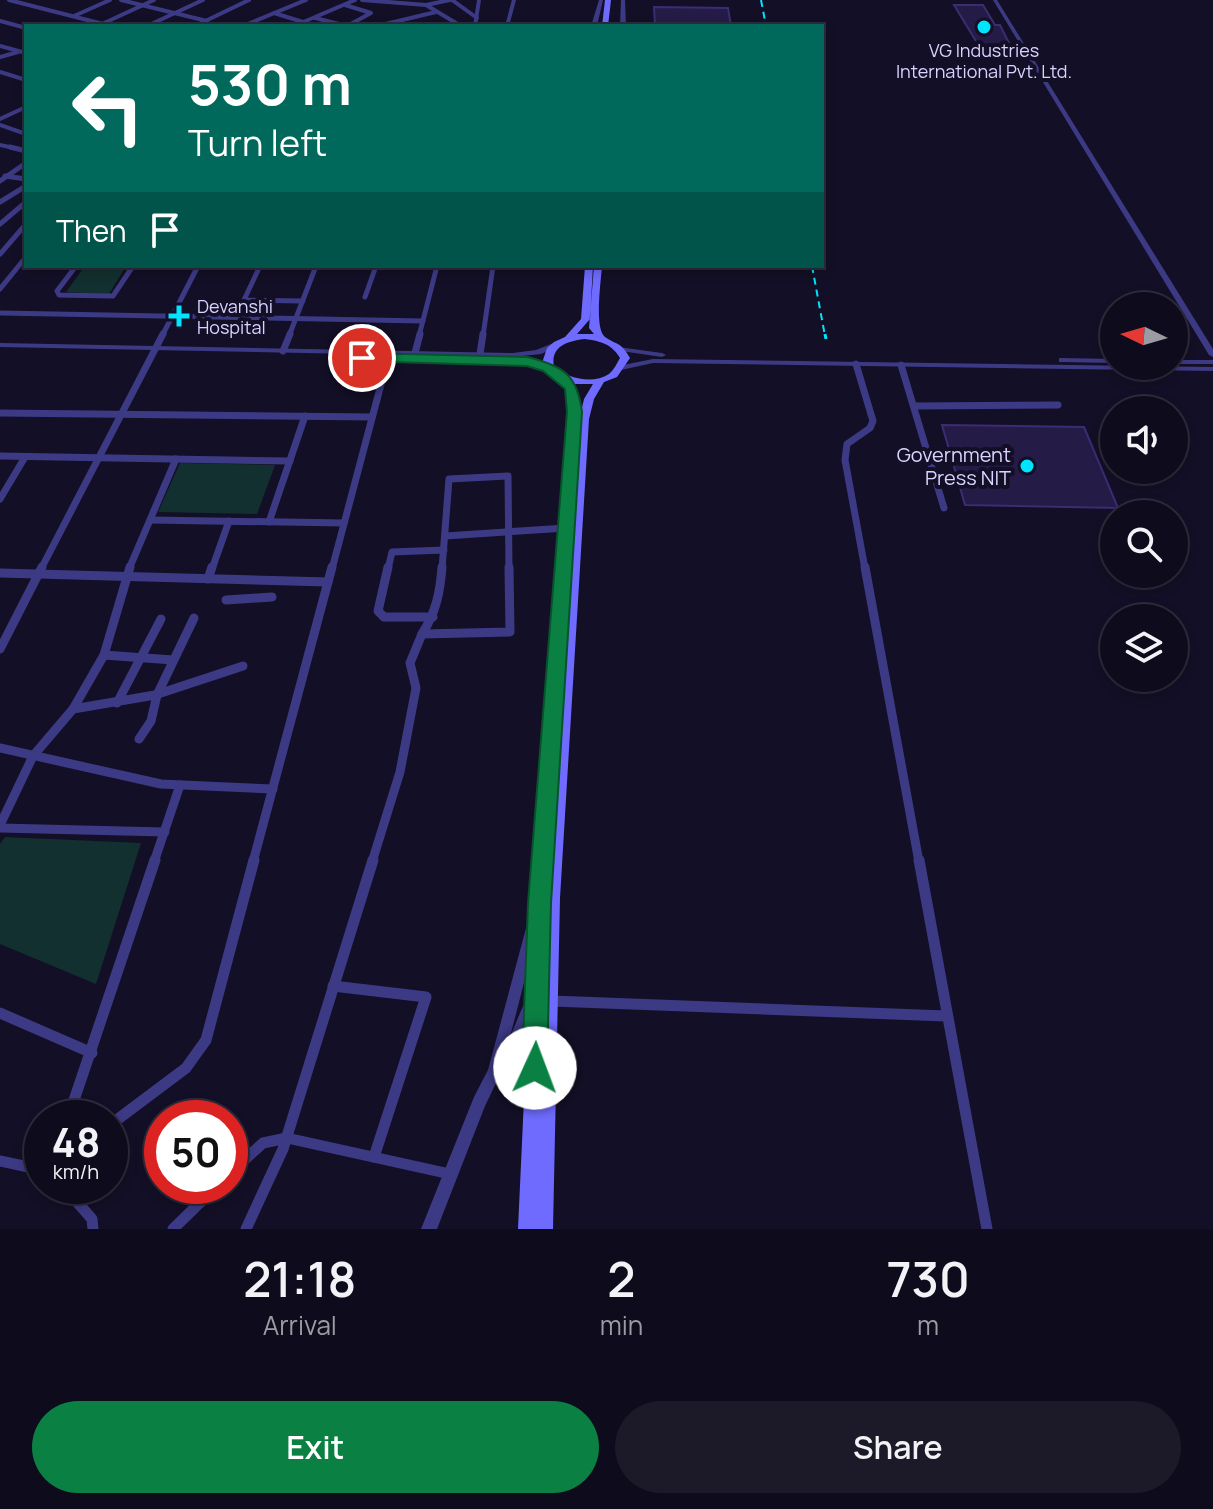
<!DOCTYPE html>
<style>
:root{--surface:#0e0b1c;--page:#1c1929;--text:#f1f3f6;--muted:#9b9ba3;--line:#2e2b3b;--accent:#0b8043}
body{margin:0;font-family:Manrope,sans-serif;background:var(--page);color:var(--text);height:100vh;display:flex;flex-direction:column;font-size:30px;white-space:nowrap}
*{box-sizing:border-box;margin:0}
p{font-size:26px;color:var(--muted)}
.icon{flex:none;width:44px;height:44px;fill:none;stroke:currentColor;stroke-width:2;stroke-linecap:round;stroke-linejoin:round}
.map{position:relative;height:1229px;overflow:hidden}
.drawer{display:flex;flex-direction:column;background:var(--surface);flex:1}
.drawer>*{flex:none}
.hud{position:absolute;left:24px;top:24px;width:800px;height:244px;border-radius:0px;box-shadow:0 4px 12px #0003,0 0 0 2px var(--line);background:#00695c;color:#fff;overflow:hidden}
.needle{width:52px;rotate:275deg}
.buttons{position:absolute;left:1100px;top:292px;display:grid;gap:16px}
.buttons a{display:grid;place-items:center;width:88px;height:88px;border-radius:50%;background:var(--surface);box-shadow:0 4px 12px #0003,0 0 0 2px var(--line);font-size:40px}
.speed{position:absolute;left:24px;top:1100px;display:flex;gap:16px;font-size:40px;font-weight:700;text-align:center}
.speed>*{display:grid;place-content:center;width:104px;height:104px;border-radius:50%;background:var(--surface);box-shadow:0 4px 12px #0003,0 0 0 2px var(--line);line-height:1}
.speed small{font-size:20px;font-weight:400}
.speed .limit{border:12px solid #d22;background:#fff;color:#111}
.pin{position:absolute;display:grid;place-items:center;width:68px;height:68px;color:#fff;margin:-34px;border:4px solid #fff;border-radius:50%;box-shadow:0 2px 8px #0007}
.me{position:absolute;width:88px;margin:-44px;rotate:2deg;stroke-linejoin:round;filter:drop-shadow(0 0 6px #0008)}
.turn{display:flex;align-items:center;gap:28px;height:168px;padding:0 32px;font-size:36px}
.turn .icon{width:104px;height:104px;stroke-width:2.5}
.turn b{display:block;font-size:56px;line-height:68px}
.then{display:flex;align-items:center;height:76px;padding:0 32px;background:#0003;gap:16px;font-size:30px}
.eta{display:flex;justify-content:space-evenly;align-items:center;height:136px;text-align:center}
.eta b{font-size:48px;font-weight:600;line-height:56px}
.action{display:flex;gap:16px;margin-top:auto;padding:16px 32px}
.action a{flex:1;height:92px;border-radius:48px;background:var(--accent);color:#fff;font-size:32px;font-weight:600;line-height:92px;text-align:center}
.action a+a{background:var(--page);color:var(--text)}
.map>svg:first-child{display:block}
</style>
<div class="map">
<svg width="1213" height="1229" viewBox="0 0 1213 1229">
<rect width="100%" height="100%" fill="#130f26"/>
<g fill="#12302f">
<polygon points="85,266 126,266 109,294 66,292"/>
<polygon points="180,463 275,465 257,514 158,512"/>
<polygon points="5,837 141,843 96,984 0,944 0,844"/>
</g>
<g fill="#241b47" stroke="#3b2d73" stroke-width="2">
<polygon points="954,5 983,5 995,25 1000,25 1011,47 979,46"/>
<polygon points="654,7 728,8 731,26 655,26"/>
<polygon points="942,425 1084,427 1118,508 965,505"/>
</g>
<g fill="none" stroke-linecap="round" stroke-linejoin="round">
<g stroke="#3d3a85" stroke-width="4">
<polyline points="9,0 111,26"/>
<polyline points="121,0 207,21"/>
<polyline points="362,0 426,5 461,26"/>
<polyline points="452,0 477,18"/>
<polyline points="345,5 371,13 347,26"/>
<polyline points="426,5 450,0"/>
<polyline points="274,13 303,22"/>
<polyline points="74,16 110,0"/>
<polyline points="315,18 347,26"/>
<polyline points="0,21 26,28"/>
<polyline points="102,24 154,0"/>
<polyline points="147,26 203,0"/>
<polyline points="195,26 249,0"/>
<polyline points="243,26 306,0"/>
<polyline points="294,26 355,0"/>
<polyline points="377,26 436,12"/>
<polyline points="475,26 479,0"/>
<polyline points="507,26 514,0"/>
<polyline points="0,46 26,53"/>
<polyline points="0,57 18,52"/>
<polyline points="0,72 26,80"/>
<polyline points="0,119 26,107"/>
<polyline points="0,125 26,134"/>
<polyline points="0,145 19,149"/>
</g>
<g stroke="#3d3a85" stroke-width="5">
<polyline points="10,147 26,151"/>
<polyline points="5,176 26,179"/>
<polyline points="0,181 26,163"/>
<polyline points="0,202 26,186"/>
<polyline points="0,224 26,202"/>
<polyline points="0,254 26,224"/>
<polyline points="76,266 57,291 59,295 113,296 133,266"/>
<polyline points="260,266 244,300 303,301"/>
<polyline points="0,289 26,257"/>
<polyline points="365,297 376,266"/>
<polyline points="0,313 423,321"/>
<polyline points="162,336 198,266"/>
<polyline points="289,336 316,266"/>
<polyline points="419,336 437,266"/>
<polyline points="483,336 493,266"/>
</g>
<g stroke="#3d3a85" stroke-width="7">
<polyline points="283,351 290,334"/>
<polyline points="415,353 420,334"/>
<polyline points="480,354 483,334"/>
<polyline points="856,364 873,421 870,428 847,444 845,460 865,569"/>
<polyline points="901,365 944,508"/>
<polyline points="914,406 1058,405"/>
<polyline points="0,413 372,417"/>
<polyline points="0,456 290,461"/>
<polyline points="0,499 25,457"/>
<polyline points="150,520 344,523"/>
<polyline points="269,522 305,416"/>
<polyline points="445,536 566,528"/>
<polyline points="41,569 163,334"/>
<polyline points="129,569 176,459"/>
<polyline points="212,569 229,521"/>
<polyline points="332,569 388,358"/>
<polyline points="388,569 392,552 444,550"/>
<polyline points="442,569 449,479 508,476 509,569"/>
</g>
<g stroke="#3d3a85" stroke-width="9">
<polyline points="388,567 378,611 384,617 433,617"/>
<polyline points="865,567 919,862"/>
<polyline points="0,573 328,582"/>
<polyline points="208,579 212,567"/>
<polyline points="226,600 272,597"/>
<path d="M422 634C436 612 440 593 442 567"/>
<polyline points="422,634 510,632 509,567"/>
<polyline points="0,649 42,567"/>
<polyline points="104,655 173,660"/>
<polyline points="117,703 161,619"/>
<polyline points="73,709 155,695 243,666"/>
<polyline points="139,739 151,721 157,695 194,618"/>
<polyline points="0,748 161,784 273,789"/>
<polyline points="0,825 33,756 73,709 104,655 130,567"/>
<polyline points="0,828 165,832"/>
<polyline points="154,862 180,785"/>
<polyline points="253,862 332,567"/>
<polyline points="372,862 400,772 416,688 410,663 422,634"/>
</g>
<g stroke="#3d3a85" stroke-width="11">
<polyline points="919,860 987,1229"/>
<polyline points="333,986 426,997 374,1157"/>
<polyline points="552,1001 946,1016"/>
<polyline points="0,1013 92,1053"/>
<polyline points="68,1118 155,860"/>
<polyline points="110,1125 186,1068 206,1040 254,860"/>
<polyline points="0,1161 42,1170"/>
<polyline points="230,1173 263,1143 287,1138 450,1174"/>
<polyline points="63,1186 92,1219 93,1229"/>
<polyline points="173,1229 217,1186"/>
<polyline points="246,1229 283,1149 373,860"/>
</g>
<g fill="#3d3a85" fill-rule="evenodd">
<polygon points="599,0 603,0 597,26 591,26"/>
<polygon points="621,0 625,0 626,26 620,26"/>
<polygon points="993,0 997,0 1213,349 1213,357 1209,355"/>
<polygon points="556,342 560,344 559,346 541,354 513,357 0,347 0,343 513,353 536,350"/>
<polygon points="618,347 662,353 666,355 662,357 621,351 617,349"/>
<polygon points="509,358 549,366 553,368 549,370 512,362 508,360"/>
<polygon points="1059,358 1114,359 1114,363 1062,362 1059,362"/>
<polygon points="653,359 1213,367 1213,371 653,363 621,370 617,368 618,366"/>
<rect x="1174" y="360" width="39" height="4"/>
<polygon points="535,911 539,913 541,917 510,1037 528,994 533,992 538,994 540,999 515,1058 498,1079 485,1106 437,1229 421,1229 474,1097 488,1070 529,917 531,913"/>
</g>
<g fill="#6f6bff" fill-rule="evenodd">
<polygon points="605,0 611,0 608,26 602,26"/>
<path d="M585 266H593L590 319 577 334H594L589 328 594 266H602C601 281 594 329 605 337 618 346 620 341 630 358L617 377 604 382 594 399 589 419 560 898 553 1229H518L533 903 570 412C566 383 567 387 546 370L543 360 547 348 554 342 565 337 581 319ZM585 339C600 341 612 344 620 358 617 363 614 370 609 374 592 385 568 378 554 367 550 346 568 341 585 339ZM573 384H593L584 399 580 416 577 389Z"/>
</g>
<g stroke="#00e5ff" stroke-width="2" stroke-dasharray="7 5" stroke-linecap="butt">
<polyline points="761,0 766,26"/>
<polyline points="812,266 825,336"/>
</g>
<polyline stroke="#00e5ff" stroke-width="3" stroke-dasharray="10 9" stroke-linecap="butt" points="825,334 826,339"/>
</g>
<path fill="#0b8043" stroke="#07532c" stroke-width="2" d="M362 353 528 357C564 367 577 374 582 412L551 903 547 1068 543 1077 535 1081 526 1077 522 1068 528 903 567 412 565 389 543 371 527 366 357 361 355 358Z"/>
<g fill="#00e5ff" stroke="#130f26" stroke-width="3">
<circle cx="984" cy="27" r="8"/>
<path d="M175 304h8v8h8v8h-8v8h-8v-8h-8v-8h8z"/>
<circle cx="1027" cy="466" r="8"/>
</g>
<g text-anchor="middle" dominant-baseline="central" stroke-width="8" stroke-linejoin="round" paint-order="stroke">
<g font-size="18" fill="#d9d4ff" stroke="#130f26">
<text x="984" y="50">VG Industries<tspan x="984" dy="21">International Pvt. Ltd.</tspan></text>
<text x="197" y="306" text-anchor="start">Devanshi<tspan x="197" dy="21">Hospital</tspan></text>
</g>
<g font-size="20" fill="#d9d4ff" stroke="#130f26" text-anchor="end">
<text x="1011" y="454">Government<tspan x="1011" dy="23">Press NIT</tspan></text>
</g>
</g>
</svg>
<div class="buttons">
<a><svg class="needle" viewBox="-14 -14 28 28"><path d="M0-13l5 13h-10z" fill="#e53935"/><path d="M0 13l5-13h-10z" fill="#9b9ba3"/></svg></a>
<a><svg class="icon" aria-label="sound" viewBox="0 0 24 24"><path d="M4 9h4l5-4v14l-5-4H4zM17 9q2 3 0 6"/></svg></a>
<a><svg class="icon" aria-label="search" viewBox="0 0 24 24"><circle cx="10" cy="10" r="6"/><path d="M15 15l6 6"/></svg></a>
<a><svg class="icon" aria-label="layers" viewBox="0 0 24 24"><path d="M12 4l9 5-9 5-9-5zM3 14l9 5 9-5"/></svg></a>
</div>
<div class="speed"><div>48<small>km/h</small></div><div class="limit">50</div></div>
<div class="pin" style="left:362px;top:358px;background:#d93025"><svg class="icon" aria-label="arrive" viewBox="0 0 24 24"><path d="M6 21V4h12l-3 4 3 4H6"/></svg></div>
<svg class="me" style="left:535px;top:1068px" viewBox="-20 -20 40 40"><circle r="19" fill="#fff"/><path d="M0-13L10 11 0 6-10 11z" fill="#0b8043"/></svg>
<div class="hud">
<div class="turn"><svg class="icon" aria-label="left" viewBox="0 0 24 24"><path d="M17 20v-9H6M10 6l-5 5 5 5"/></svg><div><b>530 m</b>Turn left</div></div>
<div class="then">Then<svg class="icon" aria-label="arrive" viewBox="0 0 24 24"><path d="M6 21V4h12l-3 4 3 4H6"/></svg></div>
</div>
</div>
<section class="drawer">
<div class="eta">
<div><b>21:18</b><p>Arrival</p></div>
<div><b>2</b><p>min</p></div>
<div><b>730</b><p>m</p></div>
</div>
<div class="action"><a>Exit</a><a>Share</a></div>
</section>
